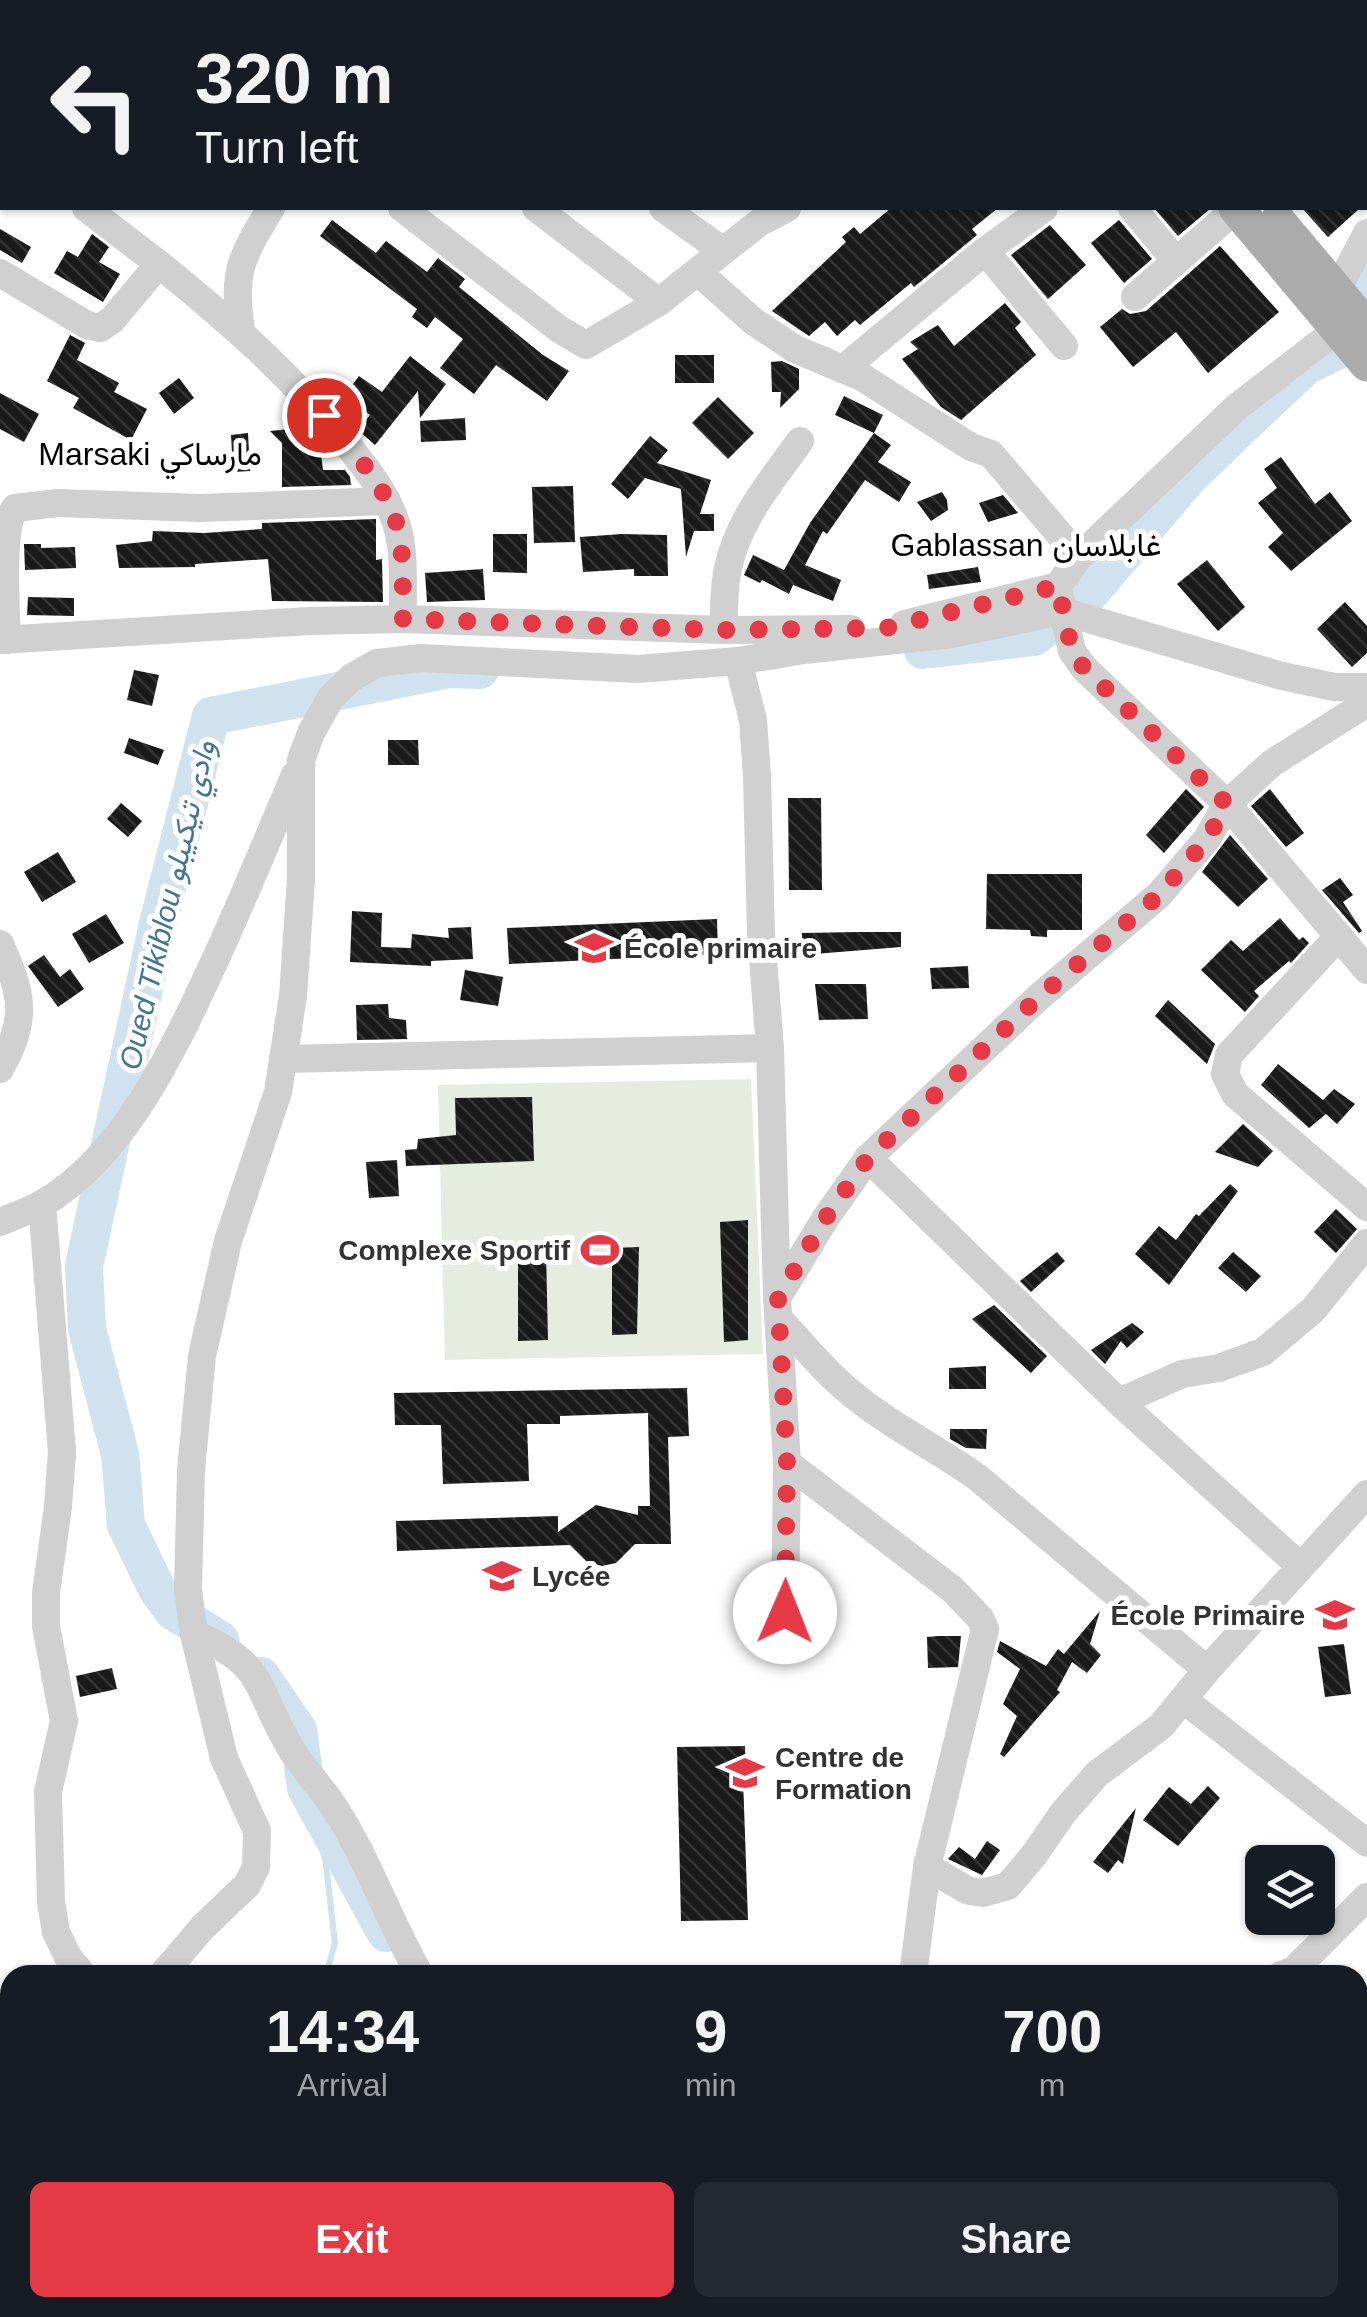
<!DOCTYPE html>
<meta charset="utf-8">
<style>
:root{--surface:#171b24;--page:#242831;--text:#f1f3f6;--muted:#9ea1a6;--accent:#e63946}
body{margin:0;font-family:Arial,Vazirmatn,sans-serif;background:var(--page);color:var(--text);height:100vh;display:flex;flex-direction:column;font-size:38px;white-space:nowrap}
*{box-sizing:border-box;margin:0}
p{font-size:32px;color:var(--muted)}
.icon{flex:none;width:55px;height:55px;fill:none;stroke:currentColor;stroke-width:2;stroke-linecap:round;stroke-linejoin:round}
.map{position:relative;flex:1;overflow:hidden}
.panel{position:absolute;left:0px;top:1965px;width:1368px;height:352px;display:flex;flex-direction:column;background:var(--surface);border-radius:30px 30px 0 0;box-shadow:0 2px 8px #0004}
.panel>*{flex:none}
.guide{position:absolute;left:0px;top:0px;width:1368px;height:210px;box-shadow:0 2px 8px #0004;background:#171b24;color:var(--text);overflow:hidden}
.tools{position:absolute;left:1245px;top:1845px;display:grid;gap:20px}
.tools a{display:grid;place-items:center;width:90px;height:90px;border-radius:15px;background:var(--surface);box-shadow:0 2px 8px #0004;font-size:50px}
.pin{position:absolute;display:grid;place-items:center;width:85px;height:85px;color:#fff;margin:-42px;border:5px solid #fff;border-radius:50%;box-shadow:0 2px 10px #0007}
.me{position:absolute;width:110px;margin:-55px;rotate:1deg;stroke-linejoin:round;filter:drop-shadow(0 0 8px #0008)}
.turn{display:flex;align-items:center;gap:35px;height:210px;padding:0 30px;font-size:45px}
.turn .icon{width:130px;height:130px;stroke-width:2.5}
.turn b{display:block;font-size:70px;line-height:85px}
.eta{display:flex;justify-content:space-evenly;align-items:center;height:170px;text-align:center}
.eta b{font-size:60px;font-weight:800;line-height:70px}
.cta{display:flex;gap:20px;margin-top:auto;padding:20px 30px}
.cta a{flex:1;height:115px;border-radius:15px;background:var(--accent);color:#fff;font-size:40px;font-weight:800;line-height:115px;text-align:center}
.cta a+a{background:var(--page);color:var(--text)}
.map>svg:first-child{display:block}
</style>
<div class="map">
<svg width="1367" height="2317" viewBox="0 0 1367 2317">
<defs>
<pattern id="building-back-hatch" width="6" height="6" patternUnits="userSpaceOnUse" patternTransform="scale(2.5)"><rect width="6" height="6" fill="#1a1a1a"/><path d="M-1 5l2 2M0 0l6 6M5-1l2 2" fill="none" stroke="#333"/></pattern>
</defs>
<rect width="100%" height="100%" fill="#fff"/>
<polygon fill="#e6ecdf" points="751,1079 763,1354 445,1360 438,1085"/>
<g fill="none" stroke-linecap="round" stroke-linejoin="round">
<g stroke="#cfe2ee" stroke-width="6">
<polyline points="320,1813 335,1943 326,1975"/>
<polyline points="81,2317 97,2308"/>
</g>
<g stroke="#cfe2ee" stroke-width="38">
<polyline points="923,650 1034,637 1084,600 1190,476 1259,410 1306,366 1341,349 1367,261"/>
<polyline points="220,1640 173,1611 157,1589 126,1525 120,1454 87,1329 84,1266 158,924 211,716 449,669 480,670"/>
<polyline points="261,1676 298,1730 306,1788 386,1933"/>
</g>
</g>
<g fill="url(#building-back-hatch)">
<polygon points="891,208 998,208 972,229 977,235 914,287 911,283 860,325 855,320 837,336 825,322 809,336 772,311 846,242 842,237 854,227 860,234"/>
<polygon points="1154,208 1211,208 1178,236"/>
<polygon points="1302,208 1360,208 1328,237"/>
<polygon points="332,220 376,253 386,241 427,272 438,258 465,279 459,287 543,355 569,371 547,401 496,365 474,394 440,368 463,339 435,317 427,328 412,317 417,309 320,236"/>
<polygon points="1119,220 1152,259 1124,283 1091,243"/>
<polygon points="1050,225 1086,265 1048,299 1011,255"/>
<polygon points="0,229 31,247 22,263 0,250"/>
<polygon points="92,234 109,247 99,262 120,274 103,302 54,273 67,251 78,257"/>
<polygon points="1220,246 1279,312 1208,373 1176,332 1133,367 1100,327 1122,309 1130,314 1146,311"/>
<polygon points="1005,303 1021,322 1015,328 1036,355 961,420 941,407 902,359 918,349 910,342 938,325 954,346"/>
<polygon points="70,335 85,343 77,360 119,383 114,392 147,409 131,440 73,408 79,398 47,381"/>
<rect x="675" y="355" width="39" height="28"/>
<polygon points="410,356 446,384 420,418 418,391 375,445 358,430 370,415 344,396 359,376 382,392"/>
<polygon points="782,361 799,369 799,389 780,408 781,392 772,392 771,362"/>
<polygon points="179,378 194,398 174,414 159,393"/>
<polygon points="0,393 39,414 24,442 0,429"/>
<polygon points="844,396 883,415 874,433 835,415"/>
<polygon points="718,397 754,433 728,459 692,423"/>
<polygon points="465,418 466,440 421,442 420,421"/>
<polygon points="310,427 319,438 323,470 345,470 350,477 351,485 282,487 282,443 270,431"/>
<polygon points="248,433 250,471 233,472 231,435"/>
<polygon points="874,433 891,445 878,462 911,482 899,502 865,480 827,534 823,531 805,565 841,580 833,601 793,585 789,594 762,580 760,583 744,575 753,555 784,570 810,523"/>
<polygon points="650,436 668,450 657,463 711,480 700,514 714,514 714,531 694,531 686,557 681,489 645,478 628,499 611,484"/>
<polygon points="1281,457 1315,504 1330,492 1352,521 1291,571 1268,547 1283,533 1258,503 1277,488 1264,469"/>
<polygon points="573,486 575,542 534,543 532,487"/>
<polygon points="942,492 947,500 948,510 931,521 917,502"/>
<polygon points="1003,495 1018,513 988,522 979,503"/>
<polygon points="376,519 376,560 382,559 383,602 272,601 268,559 195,564 195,567 119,568 116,545 152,541 153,531 204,533 262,529 262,523"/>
<polygon points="493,534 527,534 527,573 493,572"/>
<polygon points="622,534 667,535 668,576 634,576 634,569 583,572 580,537"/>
<polygon points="24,544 41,544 41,548 75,547 76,568 25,570"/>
<polygon points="1207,560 1245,607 1218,631 1177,584"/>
<polygon points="978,567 981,582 929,589 927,575"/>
<polygon points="483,569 485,600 427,602 425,573"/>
<polygon points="28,597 74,598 74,616 27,615"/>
<polygon points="1345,602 1367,626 1367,653 1352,667 1317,629"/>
<polygon points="134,670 159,675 152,706 127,700"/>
<polygon points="129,738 164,750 158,765 124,753"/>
<polygon points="388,740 418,740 419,765 388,765"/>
<polygon points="1186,789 1204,807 1164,853 1146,835"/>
<polygon points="1270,789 1304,833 1286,847 1251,806"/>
<polygon points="788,798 821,798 822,890 789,890"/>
<polygon points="121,803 142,821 128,837 107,819"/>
<polygon points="1230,835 1268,879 1238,907 1202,872"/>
<polygon points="58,852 76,882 42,902 24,872"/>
<polygon points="987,874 1082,874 1082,930 1047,930 1047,937 1031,936 1030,930 986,929"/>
<polygon points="1340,878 1353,895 1343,902 1362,931 1359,933 1322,890"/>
<polygon points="352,911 382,913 381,947 411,948 412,934 449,938 448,928 471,927 473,959 431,961 431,966 350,962"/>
<polygon points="106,914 124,943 89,963 72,934"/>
<polygon points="1280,918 1299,940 1303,937 1309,943 1291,963 1289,961 1254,991 1259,996 1245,1012 1201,970 1231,940 1243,951"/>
<polygon points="717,919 718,954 509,964 507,928"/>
<polygon points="858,932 901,932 901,947 802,955 802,933"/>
<polygon points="44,955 60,977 70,969 84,989 58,1007 28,966"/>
<polygon points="968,966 969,988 932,989 930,968"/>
<polygon points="465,970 503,977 498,1006 460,1000"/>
<polygon points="815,984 866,984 868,1019 819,1020"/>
<polygon points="1168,1000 1215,1044 1207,1064 1155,1016"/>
<polygon points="388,1004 389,1018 406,1020 407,1039 357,1040 356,1005"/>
<polygon points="1278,1064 1323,1100 1334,1089 1355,1104 1337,1124 1326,1114 1309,1128 1261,1085"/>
<polygon points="532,1097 534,1161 406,1166 405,1150 417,1149 418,1139 456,1135 455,1098"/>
<polygon points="1243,1124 1273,1151 1258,1167 1215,1152"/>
<polygon points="397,1160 399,1196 369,1198 366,1162"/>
<polygon points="1230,1184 1238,1191 1169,1285 1135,1254 1159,1226 1176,1240 1196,1214 1199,1216"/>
<polygon points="1336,1209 1357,1229 1336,1253 1314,1232"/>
<polygon points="748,1220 748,1340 724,1342 720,1222"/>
<polygon points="639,1247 637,1334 612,1335 612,1248"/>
<polygon points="546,1250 548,1340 518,1341 518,1252"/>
<polygon points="1057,1252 1065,1261 1031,1292 1020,1281"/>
<polygon points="1233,1252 1261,1276 1246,1292 1218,1268"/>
<polygon points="994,1305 1047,1356 1031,1373 972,1319"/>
<polygon points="1132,1323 1144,1332 1127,1348 1121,1341 1105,1364 1091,1350"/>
<polygon points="986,1366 986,1389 949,1389 949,1368"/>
<polygon points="687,1388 689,1436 668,1437 671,1544 635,1544 616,1563 602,1566 587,1562 570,1545 397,1551 396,1521 558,1516 558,1532 596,1505 638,1515 638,1506 650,1506 648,1413 560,1416 560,1424 527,1424 529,1481 443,1484 441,1425 395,1425 394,1393"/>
<polygon points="950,1429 987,1429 986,1449 966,1448 950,1439"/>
<polygon points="1100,1611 1090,1644 1101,1655 1087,1673 1072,1662 1057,1690 1060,1692 1004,1757 1000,1754 1017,1716 1003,1704 1020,1669 997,1652 1000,1641 1046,1666 1058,1649 1064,1654"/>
<polygon points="938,1636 961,1636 958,1667 928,1668 927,1637"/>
<polygon points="1344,1644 1351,1694 1325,1697 1318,1647"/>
<polygon points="112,1668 117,1689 80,1697 76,1676"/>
<polygon points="745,1746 746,1778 743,1778 748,1920 681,1921 677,1747"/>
<polygon points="1208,1786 1220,1798 1178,1846 1143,1820 1169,1787 1191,1804"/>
<polygon points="1136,1808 1123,1864 1118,1860 1108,1873 1093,1862"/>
<polygon points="987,1841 1000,1850 982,1875 948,1859 959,1847 975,1859"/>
</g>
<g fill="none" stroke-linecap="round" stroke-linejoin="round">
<g stroke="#d0d0d0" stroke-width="28">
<polyline points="399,0 402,2"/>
<polyline points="793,0 794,2"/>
<polyline points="1278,2 1283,0"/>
<polyline points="0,157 2,158"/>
<polyline points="1365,181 1367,183"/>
<polyline points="86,208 159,264"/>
<polyline points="402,208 559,329 586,345 659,302 723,251"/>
<polyline points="536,208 659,302"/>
<polyline points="663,208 723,251 760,222 787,208"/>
<polyline points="1132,208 1176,261"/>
<polyline points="985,251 1064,346"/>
<polyline points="698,272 753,321 795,349 862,377 971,447 991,454 1079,557"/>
<path d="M0 273 87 325 100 328 112 320 159 264C227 319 291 375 346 443 365 467 385 491 395 520 406 550 402 587 403 619"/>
<polyline points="1337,290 1367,233"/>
<polyline points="1135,297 1237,208"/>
<path d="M241 331C232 271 241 258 271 208"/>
<polyline points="843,369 985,251 1044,208"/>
<polyline points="1060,597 1072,651 1084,668 1227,804 1272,763 1367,703"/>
<polyline points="904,624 1058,586 1079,557 1238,406 1351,319"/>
<path d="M723 630C725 610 723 588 728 568 738 520 772 480 800 441"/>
<polyline points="0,640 309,621 403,619 723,630 851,629"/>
<path d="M7 640C6 610 0 528 15 508L58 503 200 508 387 501"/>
<polyline points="738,661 753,720 757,776 761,934 770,1048 777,1298 787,1463 785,1612"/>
<polyline points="1339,936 1229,1055 1225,1074 1235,1094 1367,1207"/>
<path d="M0 944C23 996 28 1018 0 1069"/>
<polyline points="283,1059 770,1048"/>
<polyline points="868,1158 1119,1402 1300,1566"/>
<polyline points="42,1204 62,1452 58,1507 46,1593 46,1626 64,1721 48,1792 51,1902 56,1932 68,1957 83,1975"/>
<path d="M0 1222C14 1216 29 1211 42 1204 127 1155 177 1042 216 958 244 897 269 836 295 775"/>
<polyline points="777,1298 825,1219 868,1158 1040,996 1159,895 1207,839 1227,804 1367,970"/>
<path d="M779 1319C801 1342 821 1368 845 1388 885 1423 933 1446 977 1477L1207 1670"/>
<polyline points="1119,1402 1182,1374 1219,1368 1263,1352 1313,1310 1367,1243"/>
<polyline points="787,1463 952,1589 980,1618 985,1629 927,1867 913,1975"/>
<path d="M194 1634C268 1665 254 1687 290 1747 303 1769 322 1788 336 1810 369 1862 389 1921 420 1975"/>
<polyline points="1184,1700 1367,1843"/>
<polyline points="927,1867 969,1891 983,1893 1008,1886 1034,1855 1063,1813 1097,1774 1161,1726 1207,1670 1367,1494"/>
<polyline points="162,1975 203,1927 247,1885 256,1867 257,1831 224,1758 194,1634 188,1590 191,1470 202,1356 228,1241 278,1092 293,996 301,879 301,760 311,733 330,699 351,678 377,663 421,658 638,669 738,661 804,650 952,634 1062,611 1278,675 1334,687 1367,687"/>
<polyline points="1281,1975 1294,1970 1367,1897"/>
<polyline points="1365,2057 1367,2057"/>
<polyline points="0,2227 10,2215"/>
<polyline points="813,2308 821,2317"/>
<polyline points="952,2317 977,2308"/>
</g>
<g stroke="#ababab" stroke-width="35">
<polyline points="1059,0 1061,2"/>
<polyline points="1091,0 1093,2"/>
<polyline points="1236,208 1367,364"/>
<polyline points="1278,221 1367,327"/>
</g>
</g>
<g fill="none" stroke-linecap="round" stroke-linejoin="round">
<path stroke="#e63946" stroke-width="18" stroke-dasharray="0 32.4" d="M324 415C350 449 385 483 397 525 405 555 402 588 403 619L724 630 886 628 1058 586 1072 651 1084 668 1227 804 1207 839 1159 895 1040 996 868 1158 825 1219 778 1298 787 1463 785 1612"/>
</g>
<defs>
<g id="school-bare" transform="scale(3)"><path d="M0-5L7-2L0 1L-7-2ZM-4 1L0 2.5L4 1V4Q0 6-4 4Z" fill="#e63946" stroke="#fff" stroke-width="2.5" paint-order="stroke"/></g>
<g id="stadium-bare" transform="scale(3)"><path d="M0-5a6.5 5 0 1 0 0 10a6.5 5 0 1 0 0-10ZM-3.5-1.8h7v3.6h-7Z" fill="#e63946" stroke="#fff" stroke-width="2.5" paint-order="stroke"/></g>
</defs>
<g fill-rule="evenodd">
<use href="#school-bare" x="594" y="948"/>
<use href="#stadium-bare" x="600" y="1250"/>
<use href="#school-bare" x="502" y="1576"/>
<use href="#school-bare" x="1335" y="1615"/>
<use href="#school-bare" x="745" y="1773"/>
</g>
<g text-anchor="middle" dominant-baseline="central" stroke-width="10" stroke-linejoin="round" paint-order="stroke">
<g font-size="28" font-weight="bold" fill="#333" stroke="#fff" text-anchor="start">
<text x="624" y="948">École primaire</text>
<text x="570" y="1250" text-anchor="end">Complexe Sportif</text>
<text x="532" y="1576">Lycée</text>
<text x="1305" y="1615" text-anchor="end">École Primaire</text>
<text x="775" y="1757">Centre de<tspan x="775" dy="32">Formation</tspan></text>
</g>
<g font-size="30" font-style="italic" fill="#3f7597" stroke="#fff">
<text transform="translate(167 905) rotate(-77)">Oued Tikiblou وادي تيكيبلو</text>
</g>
<g font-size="32" fill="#000" stroke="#fff">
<text x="150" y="454">Marsaki مارساكي</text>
<text x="1026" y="545">Gablassan غابلاسان</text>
</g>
</g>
</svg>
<div class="tools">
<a><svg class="icon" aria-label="layers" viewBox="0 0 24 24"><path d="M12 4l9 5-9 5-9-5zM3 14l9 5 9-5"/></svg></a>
</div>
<div class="pin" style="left:324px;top:415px;background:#d93025"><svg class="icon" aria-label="arrive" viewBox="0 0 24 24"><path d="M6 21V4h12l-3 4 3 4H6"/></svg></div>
<svg class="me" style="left:785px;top:1612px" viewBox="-20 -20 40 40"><circle r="19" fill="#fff"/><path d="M0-13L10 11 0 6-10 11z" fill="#e63946"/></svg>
<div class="guide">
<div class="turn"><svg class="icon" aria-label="left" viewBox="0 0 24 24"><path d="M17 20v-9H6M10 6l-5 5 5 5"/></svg><div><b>320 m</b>Turn left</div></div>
</div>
<section class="panel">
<div class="eta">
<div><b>14:34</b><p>Arrival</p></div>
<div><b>9</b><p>min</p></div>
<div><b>700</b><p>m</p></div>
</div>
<div class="cta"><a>Exit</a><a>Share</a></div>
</section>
</div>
